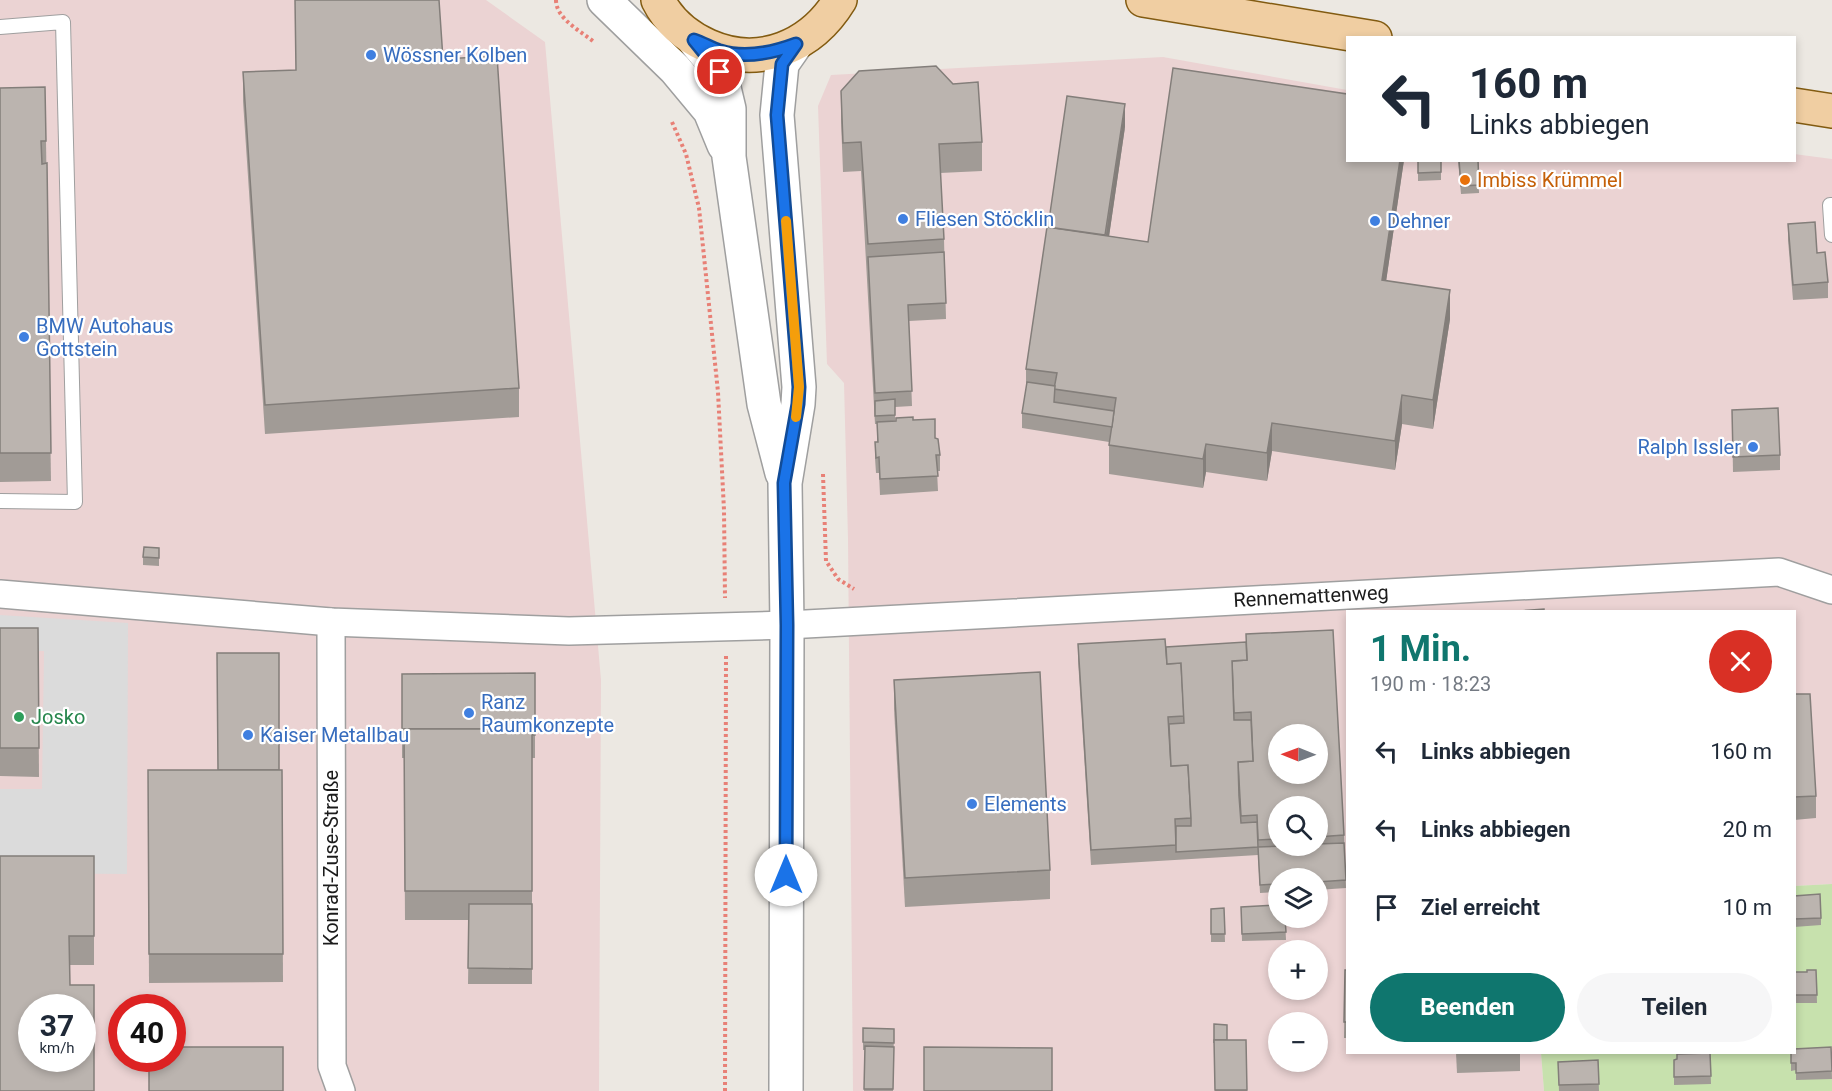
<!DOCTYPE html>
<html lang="de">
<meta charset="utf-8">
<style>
:root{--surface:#fff;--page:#f6f6f7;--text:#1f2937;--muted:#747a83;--accent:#0f766e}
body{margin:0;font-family:Roboto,sans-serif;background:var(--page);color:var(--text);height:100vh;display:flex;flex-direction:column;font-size:22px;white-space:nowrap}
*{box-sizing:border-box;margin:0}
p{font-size:20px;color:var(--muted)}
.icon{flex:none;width:33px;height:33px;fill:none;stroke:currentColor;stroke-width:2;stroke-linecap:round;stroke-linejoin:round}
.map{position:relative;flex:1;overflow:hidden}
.sheet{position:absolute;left:1346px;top:610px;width:450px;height:444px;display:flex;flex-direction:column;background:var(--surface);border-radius:0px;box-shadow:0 3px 9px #0003}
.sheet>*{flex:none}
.banner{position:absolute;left:1346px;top:36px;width:450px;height:126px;border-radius:0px;box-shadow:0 3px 9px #0003;background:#fff;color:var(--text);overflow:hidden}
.needle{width:39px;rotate:271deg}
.tools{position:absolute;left:1268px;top:724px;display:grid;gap:12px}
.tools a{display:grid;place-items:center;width:60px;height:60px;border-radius:50%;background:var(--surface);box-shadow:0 3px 9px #0003;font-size:30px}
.speed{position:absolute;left:18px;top:994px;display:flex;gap:12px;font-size:30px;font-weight:700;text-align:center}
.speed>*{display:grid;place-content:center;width:78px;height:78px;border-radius:50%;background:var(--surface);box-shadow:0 3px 9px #0003;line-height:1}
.speed small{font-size:15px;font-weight:400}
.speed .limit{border:9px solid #d22;background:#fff;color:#111}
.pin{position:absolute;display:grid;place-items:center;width:51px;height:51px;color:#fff;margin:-26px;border:3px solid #fff;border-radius:50%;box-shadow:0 2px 6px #0007}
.me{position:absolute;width:66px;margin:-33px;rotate:0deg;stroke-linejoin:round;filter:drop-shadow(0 0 4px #0008)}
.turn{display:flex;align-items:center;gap:21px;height:126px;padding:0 24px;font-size:27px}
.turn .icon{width:78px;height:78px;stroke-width:2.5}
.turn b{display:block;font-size:42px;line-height:51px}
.round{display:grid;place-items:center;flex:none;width:63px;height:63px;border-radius:32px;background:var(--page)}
.overview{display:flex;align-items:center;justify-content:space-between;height:102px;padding:0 24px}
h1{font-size:36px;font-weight:700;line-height:45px;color:var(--accent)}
.cta{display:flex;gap:12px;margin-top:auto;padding:12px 24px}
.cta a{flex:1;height:69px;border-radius:36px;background:var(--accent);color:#fff;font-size:24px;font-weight:700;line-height:69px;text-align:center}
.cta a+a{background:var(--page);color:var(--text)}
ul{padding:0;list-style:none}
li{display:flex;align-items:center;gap:18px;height:78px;padding:0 24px}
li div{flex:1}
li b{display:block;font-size:22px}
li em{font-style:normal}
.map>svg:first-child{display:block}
</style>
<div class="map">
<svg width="1832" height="1091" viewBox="0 0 1832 1091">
<rect width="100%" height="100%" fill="#ece8e2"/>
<g fill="#ebd3d3" fill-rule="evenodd">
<path d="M0 0H486L545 42 601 680 599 1091H0ZM32 1008H82V1059H32ZM122 1008H172V1059H122Z"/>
<path d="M1163 57 1347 90V160H1794V154L1832 159V884L1794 886V612H1347V1053H1541L1544 1091H853L848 539 844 383 827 364 818 106 831 75ZM1278 735H1317V774H1278ZM1278 807H1317V846H1278ZM1278 879H1317V918H1278ZM1278 951H1317V990H1278ZM1278 1023H1317V1062H1278Z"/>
</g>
<polygon fill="#c7e1ad" points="1832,884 1832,1091 1544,1091 1541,1053 1794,1053 1794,886"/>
<polygon fill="#dbdbdb" points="0,615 128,623 127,874 0,873 0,789 42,789 44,651 0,650"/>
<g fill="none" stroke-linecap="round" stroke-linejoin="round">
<g stroke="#9f9f9f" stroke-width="16">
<g id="service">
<polyline points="0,27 63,22 75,502 0,501"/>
<polyline points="1832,205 1830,205 1832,235"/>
</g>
</g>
<g stroke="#9f9f9f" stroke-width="30">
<g id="minor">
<polyline points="0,594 331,622 569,631 787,625 1779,572 1832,590"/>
<polyline points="331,622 332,1066 341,1091"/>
</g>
</g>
<g stroke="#9f9f9f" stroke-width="36">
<g id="tertiary">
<polyline points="604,0 675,69 710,111 724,145"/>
<polyline points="694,40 720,71 729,109 729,157 764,404 782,473"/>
<polyline points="786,1091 787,625 785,483 798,404 799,387 777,115 782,64 796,44"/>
</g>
</g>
<g stroke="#825b11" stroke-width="36">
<g id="primary">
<path d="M658 0C669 22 686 36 708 46 760 69 812 46 840 0"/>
<polyline points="1143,0 1375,38"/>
<polyline points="1794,105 1832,111"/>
</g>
</g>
<g stroke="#e88076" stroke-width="4" stroke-dasharray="3 3" stroke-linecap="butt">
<path d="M556 0C556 19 581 31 594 42"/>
<polyline points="672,122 686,154 699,208 718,392 724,510 725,598"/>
<polyline points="823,474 826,561 838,579 854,589"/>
<polyline points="725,1091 726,656"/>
</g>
<use href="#service" stroke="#fff" stroke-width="14"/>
<use href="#minor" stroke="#fff" stroke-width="27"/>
<use href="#tertiary" stroke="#fff" stroke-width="33"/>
<use href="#primary" stroke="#f0cea2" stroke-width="33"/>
</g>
<g fill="#a19b96" fill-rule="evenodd">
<polygon points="295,0 443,59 519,388 519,417 265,434 243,101 243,72 296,70"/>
<polygon points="953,84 982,142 982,171 940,173 944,239 946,319 909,321 912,406 895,407 895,421 913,420 935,438 940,455 940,471 937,471 938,491 880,495 879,473 876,473 875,458 875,442 877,442 877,424 875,424 861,171 843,172 841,120 841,91"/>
<polygon points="0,88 46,141 51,481 0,482"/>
<polygon points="1125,127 1109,236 1148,242 1347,160 1404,160 1386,281 1450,319 1433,429 1402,424 1395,470 1272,451 1267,481 1206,472 1203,488 1109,474 1109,442 1022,428 1022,413 1026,389 1026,369"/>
<polygon points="1418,160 1441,160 1441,180 1418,181"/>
<polygon points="1458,160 1478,160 1479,193 1461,194"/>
<polygon points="1788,224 1817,253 1828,282 1828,298 1793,300 1788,240"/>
<polygon points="1732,410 1780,455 1780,470 1733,472"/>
<polygon points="159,548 159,566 143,565 143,557"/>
<polygon points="0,628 38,628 39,777 0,776"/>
<path d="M1246 642 1344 835 1346 888 1317 890V879H1278V892L1260 893 1258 855 1091 865 1078 660V644L1166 647ZM1278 807H1317V846H1278Z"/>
<polygon points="535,673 535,758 532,758 532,984 468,984 469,920 405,920 404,758 402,758 402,674"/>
<polygon points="894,680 1050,870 1050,899 905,907 894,709"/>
<polygon points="1794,694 1816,796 1816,818 1794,820"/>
<polygon points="148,770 282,770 283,982 149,983"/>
<polygon points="94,856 94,965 70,965 0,1091"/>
<polygon points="1794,896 1821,918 1821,925 1794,927"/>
<polygon points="1241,907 1285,918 1286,940 1242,941"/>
<polygon points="1224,908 1225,942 1211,942 1211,909"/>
<polygon points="1345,970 1347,970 1347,1038 1344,1038"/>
<polygon points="1816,970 1817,1003 1794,1003 1794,972 1807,972"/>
<polygon points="1214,1024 1227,1040 1246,1040 1247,1091 1215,1091"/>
<polygon points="863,1028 894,1029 893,1091 864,1091 865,1050 863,1050"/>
<polygon points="1831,1047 1832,1079 1796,1080 1796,1070 1791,1071 1791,1053"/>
<polygon points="1456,1053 1520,1053 1520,1071 1457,1073"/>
<polygon points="1710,1053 1711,1084 1674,1085 1674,1060"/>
<polygon points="1598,1060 1599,1091 1559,1091 1558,1062"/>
</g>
<g fill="#837e7a">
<polygon points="1125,104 1125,127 1105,264 1105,241"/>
<polygon points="1400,160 1404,160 1382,309 1382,280"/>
<polygon points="1450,290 1450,319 1433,429 1433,400"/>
<polygon points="1402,395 1402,424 1395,470 1395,441"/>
<polygon points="1272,423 1272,451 1267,481 1267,453"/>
<polygon points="1206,444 1206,472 1203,488 1203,459"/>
</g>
<g fill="#bbb4af" stroke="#837e7a" stroke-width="1.5" fill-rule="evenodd">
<polygon points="295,0 439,0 443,59 497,56 519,388 265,405 243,72 296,70"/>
<polygon points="936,66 953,84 978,82 982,142 939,144 944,239 868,244 861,142 843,143 841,91 859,71"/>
<polygon points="1173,68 1347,94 1347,160 1400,160 1382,280 1450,290 1433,400 1402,395 1395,441 1272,423 1267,453 1206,444 1203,459 1109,445 1116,398 1054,389 1057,373 1026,369 1047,227 1148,242"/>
<polygon points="45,87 46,141 41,141 42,164 47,163 51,453 0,453 0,88"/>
<polygon points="1067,96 1125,104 1105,235 1048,227"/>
<polygon points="1418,160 1441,160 1441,172 1418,173"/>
<polygon points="1459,160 1478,160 1479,185 1461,186"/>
<polygon points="1815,222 1817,253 1825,252 1828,282 1793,285 1788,224"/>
<polygon points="944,252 946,303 908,305 912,391 875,393 868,257"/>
<polygon points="1027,382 1055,386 1054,402 1114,411 1112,427 1022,413"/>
<polygon points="895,399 895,415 875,416 875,401"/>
<polygon points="1778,408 1780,455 1733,457 1732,410"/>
<polygon points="913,417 913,420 935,419 935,438 938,439 940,455 936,455 938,476 880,479 879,457 876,458 875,442 878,442 877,422 896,421 896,418"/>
<polygon points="144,547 159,548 159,558 143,557"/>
<polygon points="1544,609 1544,612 1507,612"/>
<polygon points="0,628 38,628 39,748 0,748"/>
<path d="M1333 630 1344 835 1317 837V807H1278V839L1258 840 1257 815 1241 816 1238 762 1253 761 1251 712 1234 713 1232 661 1247 660 1246 634ZM1278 735H1317V774H1278Z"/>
<polygon points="1165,639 1167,664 1181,663 1184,716 1168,717 1171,766 1188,765 1191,818 1175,819 1176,845 1091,850 1078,644"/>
<polygon points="1246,642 1247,660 1232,661 1234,720 1251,720 1253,761 1238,762 1239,796 1241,823 1257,822 1258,847 1176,852 1176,826 1191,826 1191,818 1188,765 1171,766 1169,724 1184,723 1181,663 1167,664 1166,647"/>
<polygon points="217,653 279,653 279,770 218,770"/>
<polygon points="1040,672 1050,870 905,878 894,680"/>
<polygon points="535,673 535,735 532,735 532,729 404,729 404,735 402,735 402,674"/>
<polygon points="1794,694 1810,694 1816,796 1794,797"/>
<polygon points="404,729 532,729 532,891 405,891"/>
<polygon points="148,770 282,770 283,954 149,954"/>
<polygon points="1344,843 1346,880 1317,882 1317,879 1278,879 1278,884 1260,885 1258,847 1285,846 1317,846 1317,844"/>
<path d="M0 856H94V936H69L70 985H94V1091H0ZM32 1008H82V1059H32Z"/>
<polygon points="1820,894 1821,918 1794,919 1794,896"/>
<polygon points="469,904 532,904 532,969 468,968"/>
<polygon points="1278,905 1278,918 1285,918 1286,932 1242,934 1241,907"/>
<polygon points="1224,908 1225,934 1211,934 1211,909"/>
<polygon points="1345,970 1347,970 1347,1022 1344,1022"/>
<polygon points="1807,970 1816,970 1817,995 1794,995 1794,972 1807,972"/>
<polygon points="1214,1024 1227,1025 1227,1040 1214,1040 1214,1043"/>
<polygon points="863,1028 894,1029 894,1043 863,1042"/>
<polygon points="1214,1040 1246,1040 1247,1090 1215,1090"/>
<polygon points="865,1046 894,1047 893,1089 864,1089"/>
<polygon points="172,1047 283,1047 283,1091 149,1091 149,1059 172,1059"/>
<polygon points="924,1047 1052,1048 1052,1091 924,1091"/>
<polygon points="1831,1047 1832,1071 1796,1073 1796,1063 1791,1063 1791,1053 1794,1053 1794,1049"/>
<polygon points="1710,1053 1711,1076 1674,1077 1674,1060 1677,1059 1677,1054"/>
<polygon points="1598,1060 1599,1084 1559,1085 1558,1062"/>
</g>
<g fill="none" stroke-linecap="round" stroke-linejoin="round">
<g stroke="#114b97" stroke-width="15">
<path id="route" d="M720 72 694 40C703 43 711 48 720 51 746 59 772 53 796 44L782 64 777 115 799 387 798 404 784 483 787 625 786 875"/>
</g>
<use href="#route" stroke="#1a73e8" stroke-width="10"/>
<polyline stroke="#f59e0b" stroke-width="10" points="786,221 799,387 796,417"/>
</g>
<g fill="#3f7fe0" stroke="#fff" stroke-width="2">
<circle cx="371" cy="55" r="6"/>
<circle cx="903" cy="219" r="6"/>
<circle cx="1375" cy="221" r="6"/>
<circle cx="24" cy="337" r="6"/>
<circle cx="1753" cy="447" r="6"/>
<circle cx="469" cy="713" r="6"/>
<circle cx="248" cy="735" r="6"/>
<circle cx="972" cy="804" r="6"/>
</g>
<circle fill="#e8710a" stroke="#fff" stroke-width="2" cx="1465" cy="180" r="6"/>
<circle fill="#2e9e5b" stroke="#fff" stroke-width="2" cx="19" cy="717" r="6"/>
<g text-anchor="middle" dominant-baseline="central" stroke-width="4.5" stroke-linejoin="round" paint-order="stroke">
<g font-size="20" fill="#366cbe" stroke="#fff" text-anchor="start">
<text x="383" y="55">Wössner Kolben</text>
<text x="915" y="219">Fliesen Stöcklin</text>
<text x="1387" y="221">Dehner</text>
<text x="36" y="326">BMW Autohaus<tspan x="36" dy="23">Gottstein</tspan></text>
<text x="1741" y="447" text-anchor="end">Ralph Issler</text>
<text x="481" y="702">Ranz<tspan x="481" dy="23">Raumkonzepte</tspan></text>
<text x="260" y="735">Kaiser Metallbau</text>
<text x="984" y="804">Elements</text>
</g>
<g font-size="20" fill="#c56008" stroke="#fff" text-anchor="start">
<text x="1477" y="180">Imbiss Krümmel</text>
</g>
<g font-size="20" fill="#1b1b1b" stroke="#fff">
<text transform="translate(1311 596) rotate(-3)">Rennemattenweg</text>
<text transform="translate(331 858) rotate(-90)">Konrad-Zuse-Straße</text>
</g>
<g font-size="20" fill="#27864d" stroke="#fff" text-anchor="start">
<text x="31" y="717">Josko</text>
</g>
</g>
</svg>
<div class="tools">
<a><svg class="needle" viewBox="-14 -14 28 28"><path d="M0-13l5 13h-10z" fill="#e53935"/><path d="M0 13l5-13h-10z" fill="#747a83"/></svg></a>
<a><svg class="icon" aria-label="search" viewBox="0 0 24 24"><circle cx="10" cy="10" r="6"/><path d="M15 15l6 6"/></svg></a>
<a><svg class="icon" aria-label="layers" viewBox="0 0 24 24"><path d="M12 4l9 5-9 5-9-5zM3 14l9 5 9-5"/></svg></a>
<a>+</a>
<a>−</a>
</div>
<div class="speed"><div>37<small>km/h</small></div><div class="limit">40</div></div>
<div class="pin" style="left:720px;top:72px;background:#d93025"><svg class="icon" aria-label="arrive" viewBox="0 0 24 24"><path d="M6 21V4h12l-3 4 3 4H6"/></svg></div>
<svg class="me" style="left:786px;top:875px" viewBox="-20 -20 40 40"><circle r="19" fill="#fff"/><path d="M0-13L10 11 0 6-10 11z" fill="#1a73e8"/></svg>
<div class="banner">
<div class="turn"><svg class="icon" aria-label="left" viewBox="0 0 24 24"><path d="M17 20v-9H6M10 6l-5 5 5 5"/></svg><div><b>160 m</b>Links abbiegen</div></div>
</div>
<section class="sheet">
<div class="overview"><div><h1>1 Min.</h1><p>190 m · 18:23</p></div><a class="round" style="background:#d93025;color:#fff"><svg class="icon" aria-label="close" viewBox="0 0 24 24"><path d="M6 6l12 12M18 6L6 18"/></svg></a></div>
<ul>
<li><svg class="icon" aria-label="left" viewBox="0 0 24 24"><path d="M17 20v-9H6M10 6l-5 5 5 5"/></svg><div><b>Links abbiegen</b></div><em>160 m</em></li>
<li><svg class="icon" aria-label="left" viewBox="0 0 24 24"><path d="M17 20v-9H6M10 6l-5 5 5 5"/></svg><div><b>Links abbiegen</b></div><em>20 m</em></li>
<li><svg class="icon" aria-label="arrive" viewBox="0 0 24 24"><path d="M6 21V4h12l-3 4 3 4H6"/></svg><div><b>Ziel erreicht</b></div><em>10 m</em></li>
</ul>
<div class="cta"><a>Beenden</a><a>Teilen</a></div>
</section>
</div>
